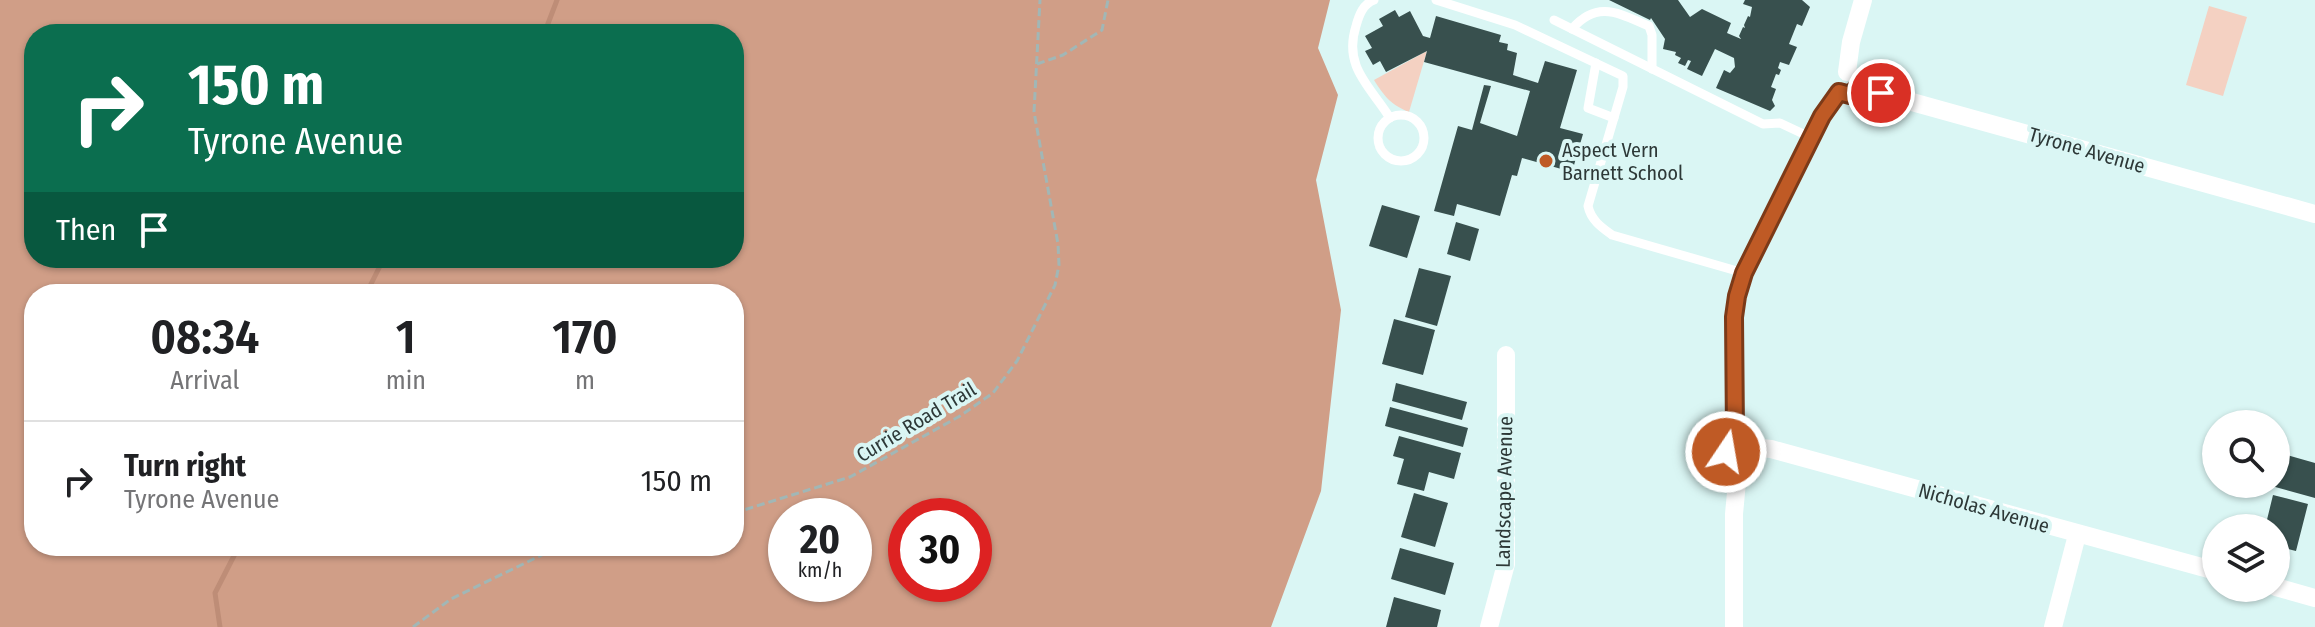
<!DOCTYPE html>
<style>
:root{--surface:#fff;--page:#f6f6f6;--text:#202124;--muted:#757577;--line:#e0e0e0}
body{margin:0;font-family:"Fira Sans Condensed",sans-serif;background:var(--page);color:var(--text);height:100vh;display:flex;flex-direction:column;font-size:30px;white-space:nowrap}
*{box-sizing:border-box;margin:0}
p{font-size:26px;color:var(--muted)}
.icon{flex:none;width:44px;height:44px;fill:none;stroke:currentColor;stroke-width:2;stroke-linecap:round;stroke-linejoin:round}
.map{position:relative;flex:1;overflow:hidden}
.details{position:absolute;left:24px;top:284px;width:720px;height:272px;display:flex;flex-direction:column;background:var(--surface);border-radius:32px;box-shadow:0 2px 6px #0004}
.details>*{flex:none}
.banner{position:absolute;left:24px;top:24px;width:720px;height:244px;border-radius:32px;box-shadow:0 2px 6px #0004;background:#0b6e4f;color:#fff;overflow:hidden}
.buttons{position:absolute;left:2202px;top:410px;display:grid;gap:16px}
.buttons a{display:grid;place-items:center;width:88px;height:88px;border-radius:50%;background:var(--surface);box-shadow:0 2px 6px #0004;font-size:40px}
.speed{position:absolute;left:768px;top:498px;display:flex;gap:16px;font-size:40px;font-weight:700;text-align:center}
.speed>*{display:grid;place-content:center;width:104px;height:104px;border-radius:50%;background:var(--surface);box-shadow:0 2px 6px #0004;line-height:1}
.speed small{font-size:20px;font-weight:400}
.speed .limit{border:12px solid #d22;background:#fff;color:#111}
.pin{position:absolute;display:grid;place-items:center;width:68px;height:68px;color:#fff;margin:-34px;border:4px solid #fff;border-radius:50%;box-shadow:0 2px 8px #0007}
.me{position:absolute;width:88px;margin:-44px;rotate:12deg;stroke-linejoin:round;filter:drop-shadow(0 0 6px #0008)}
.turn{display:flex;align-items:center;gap:28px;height:168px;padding:0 32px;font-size:36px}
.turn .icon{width:104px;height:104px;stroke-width:2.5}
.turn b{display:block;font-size:56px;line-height:68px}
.then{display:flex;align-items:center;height:76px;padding:0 32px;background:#0003;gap:16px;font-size:30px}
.eta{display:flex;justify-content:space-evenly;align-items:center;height:136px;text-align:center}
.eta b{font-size:48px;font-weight:600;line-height:56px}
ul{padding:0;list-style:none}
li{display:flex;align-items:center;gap:24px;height:120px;padding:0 32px;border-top:2px solid var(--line)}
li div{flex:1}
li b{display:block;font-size:30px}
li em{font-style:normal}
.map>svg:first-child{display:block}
</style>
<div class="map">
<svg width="2315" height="627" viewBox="0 0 2315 627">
<rect width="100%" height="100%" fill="#daf6f4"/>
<g fill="#f4d1c2">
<polygon points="2209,6 2247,17 2223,96 2186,85"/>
<path d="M1427 51 1409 112C1391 105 1384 96 1374 80Z"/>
</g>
<path fill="#d09e87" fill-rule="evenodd" d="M0 0H1330L1318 48 1338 95 1316 180 1341 310 1321 491 1271 627H0ZM34 34H734V258H34ZM34 294H734V546H34ZM786 516H854V584H786ZM906 516H974V584H906Z"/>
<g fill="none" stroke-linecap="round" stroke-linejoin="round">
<g stroke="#be8d77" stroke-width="5">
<polyline points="544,34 557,0"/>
<polyline points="366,294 384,258"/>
<polyline points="220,627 215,593 239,546"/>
</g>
</g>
<g fill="#38504e">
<polygon points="1609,0 1678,0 1690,17 1702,9 1731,23 1727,33 1741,39 1739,36 1743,27 1745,28 1744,25 1748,16 1750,17 1752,7 1743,4 1745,0 1802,0 1810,7 1802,26 1797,24 1789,44 1797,47 1789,65 1780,62 1778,68 1781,70 1779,75 1776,74 1771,87 1776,89 1772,100 1775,106 1770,111 1716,88 1724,70 1730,73 1735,67 1734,58 1715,49 1702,76 1687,69 1691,61 1688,60 1685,66 1678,63 1681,58 1675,55 1676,52 1663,49 1665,39 1651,18 1650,20"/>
<polygon points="1395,10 1399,17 1410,11 1423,36 1430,38 1436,16 1501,35 1499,42 1508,44 1507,50 1517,53 1513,75 1538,83 1545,61 1577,70 1560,128 1583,134 1572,172 1522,158 1517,176 1512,175 1500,216 1457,204 1454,216 1434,211 1458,126 1472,130 1484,85 1491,86 1480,123 1517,136 1530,91 1424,62 1427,51 1386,72 1380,61 1373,65 1365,51 1372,48 1365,36 1383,26 1379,19"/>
<polygon points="1382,205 1420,216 1407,258 1369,246"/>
<polygon points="1456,222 1479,229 1470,261 1447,254"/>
<polygon points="1419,268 1451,276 1437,326 1405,317"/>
<polygon points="1394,319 1435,330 1423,375 1382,364"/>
<polygon points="1396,383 1467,402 1462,420 1392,401"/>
<polygon points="1390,407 1468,428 1463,447 1385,426"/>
<polygon points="1399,436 1461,453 1454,479 1429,472 1424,491 1397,484 1404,459 1393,456"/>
<polygon points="2283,454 2315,463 2315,498 2268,485 2276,484"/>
<polygon points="1414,493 1448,503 1435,547 1401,537"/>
<polygon points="2273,495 2308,504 2296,551 2276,546 2276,528 2265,528"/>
<polygon points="1400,548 1454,563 1445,595 1391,579"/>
<polygon points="1394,597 1441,610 1437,627 1386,627"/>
</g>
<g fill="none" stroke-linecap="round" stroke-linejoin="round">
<g stroke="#a1b7b6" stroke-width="3" stroke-dasharray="8 4" stroke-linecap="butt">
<polyline points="1037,64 1063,55 1102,30 1108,0"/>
<polyline points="734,513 850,477 960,416 993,393 1017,361 1055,285 1059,265 1058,244 1034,112 1040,0"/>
<polyline points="413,627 451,599 550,551 583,546"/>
</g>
<g stroke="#fff" stroke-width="9">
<path d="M1374 0C1363 4 1359 15 1356 26 1343 67 1370 86 1390 118"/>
<path d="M1436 0 1515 25 1623 76V87L1588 206C1591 220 1601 227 1612 235L1744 273"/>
<polyline points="1554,20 1763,124 1780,123 1812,138"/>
<path d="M1572 29C1597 0 1618 13 1649 26L1652 35V69"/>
<polyline points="1596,63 1588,108 1614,118"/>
<circle cx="1401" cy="138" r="23"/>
</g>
<g stroke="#fff" stroke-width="18">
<polyline points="1847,72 1851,42 1863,0"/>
<polyline points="1858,87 2315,214"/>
<polyline points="1735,434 1734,317 1737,296 1744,273 1822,116 1839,92"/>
<circle cx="1739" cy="448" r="13"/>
<polyline points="1752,447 1771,449 2216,571"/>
<polyline points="2276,587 2315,598"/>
<polyline points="1489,627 1506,564 1506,355"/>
<polyline points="1734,627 1734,514 1739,461"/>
<polyline points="2053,627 2077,535"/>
</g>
</g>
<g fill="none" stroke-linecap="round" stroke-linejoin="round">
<g stroke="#7c3a18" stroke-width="20">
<polyline id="route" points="1726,452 1728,439 1735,434 1734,317 1737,296 1744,273 1822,116 1839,92 1850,95 1858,87 1881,93"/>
</g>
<use href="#route" stroke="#bf5a25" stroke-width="14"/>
</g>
<circle fill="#bf5a25" stroke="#daf6f4" stroke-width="3" cx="1546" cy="161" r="8"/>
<g text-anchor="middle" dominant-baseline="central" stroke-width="8" stroke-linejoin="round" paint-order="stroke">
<g font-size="20" fill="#2d3837" stroke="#daf6f4" text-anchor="start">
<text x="1562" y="150">Aspect Vern<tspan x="1562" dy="23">Barnett School</tspan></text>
</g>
<g font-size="20" fill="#2d3837" stroke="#daf6f4">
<text transform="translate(2087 150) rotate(16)">Tyrone Avenue</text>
<text transform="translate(916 422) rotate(-31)">Currie Road Trail</text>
<text transform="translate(1504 492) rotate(-89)">Landscape Avenue</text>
<text transform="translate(1984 508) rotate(16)">Nicholas Avenue</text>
</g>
</g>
</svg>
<div class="buttons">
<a><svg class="icon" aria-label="search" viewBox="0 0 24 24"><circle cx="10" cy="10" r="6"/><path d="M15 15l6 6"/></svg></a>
<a><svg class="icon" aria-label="layers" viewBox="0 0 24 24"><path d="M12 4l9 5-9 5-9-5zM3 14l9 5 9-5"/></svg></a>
</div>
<div class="speed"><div>20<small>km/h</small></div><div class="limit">30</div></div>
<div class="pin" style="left:1881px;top:93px;background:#d93025"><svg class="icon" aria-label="arrive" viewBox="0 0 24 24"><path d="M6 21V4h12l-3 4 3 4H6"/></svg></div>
<svg class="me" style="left:1726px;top:452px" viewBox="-20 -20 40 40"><circle r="17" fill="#bf5a25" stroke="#fff" stroke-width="3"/><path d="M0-11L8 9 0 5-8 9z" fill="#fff"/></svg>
<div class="banner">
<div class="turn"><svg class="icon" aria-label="right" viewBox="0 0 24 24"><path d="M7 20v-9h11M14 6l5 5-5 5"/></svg><div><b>150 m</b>Tyrone Avenue</div></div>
<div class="then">Then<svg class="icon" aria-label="arrive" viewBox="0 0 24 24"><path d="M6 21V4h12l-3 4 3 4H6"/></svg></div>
</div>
<section class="details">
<div class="eta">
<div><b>08:34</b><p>Arrival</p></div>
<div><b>1</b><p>min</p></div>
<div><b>170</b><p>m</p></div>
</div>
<ul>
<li><svg class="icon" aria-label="right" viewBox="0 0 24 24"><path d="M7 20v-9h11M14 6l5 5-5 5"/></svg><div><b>Turn right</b><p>Tyrone Avenue</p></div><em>150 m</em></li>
</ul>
</section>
</div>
